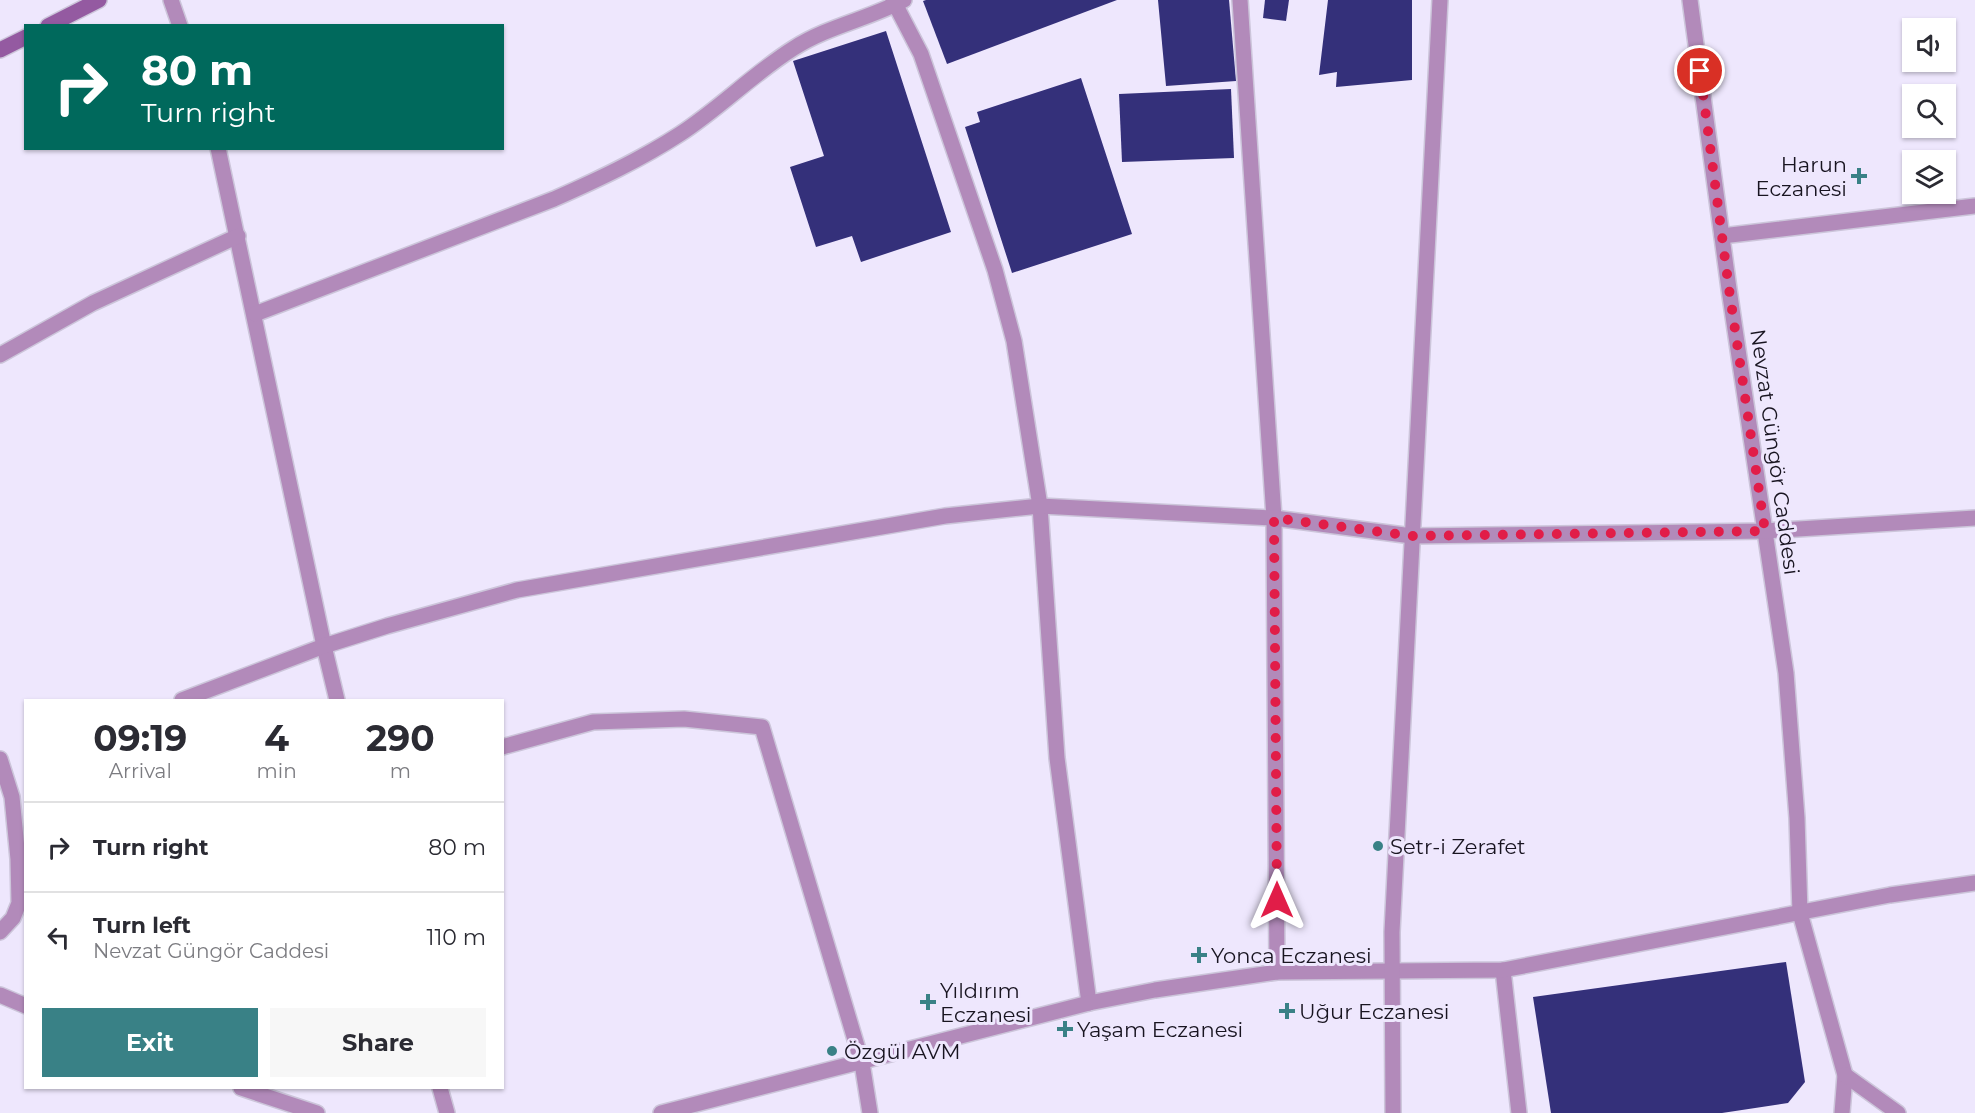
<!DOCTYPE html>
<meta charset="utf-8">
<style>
:root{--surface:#fff;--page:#f7f7f7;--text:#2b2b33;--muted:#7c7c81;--line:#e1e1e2;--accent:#398186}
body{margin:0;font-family:Montserrat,sans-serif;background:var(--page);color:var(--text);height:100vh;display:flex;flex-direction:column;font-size:22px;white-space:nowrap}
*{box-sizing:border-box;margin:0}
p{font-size:20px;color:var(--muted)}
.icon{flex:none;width:33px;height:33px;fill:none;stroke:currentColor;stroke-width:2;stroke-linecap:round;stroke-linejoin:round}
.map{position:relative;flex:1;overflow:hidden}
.details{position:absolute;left:24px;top:699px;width:480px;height:390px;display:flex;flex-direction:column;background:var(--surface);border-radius:0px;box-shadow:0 2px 4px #0004}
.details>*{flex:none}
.hud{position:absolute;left:24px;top:24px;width:480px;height:126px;border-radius:0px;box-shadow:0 2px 4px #0004;background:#00695c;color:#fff;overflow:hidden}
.tools{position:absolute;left:1902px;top:18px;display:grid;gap:12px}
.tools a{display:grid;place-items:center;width:54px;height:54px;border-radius:0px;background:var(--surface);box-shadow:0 2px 4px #0004;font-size:30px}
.pin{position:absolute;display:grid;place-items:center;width:51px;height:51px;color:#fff;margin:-26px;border:3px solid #fff;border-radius:50%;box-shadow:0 2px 6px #0007}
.me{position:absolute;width:66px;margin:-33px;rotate:0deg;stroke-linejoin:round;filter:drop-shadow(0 0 4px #0008)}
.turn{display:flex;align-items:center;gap:21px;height:126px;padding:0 18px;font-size:27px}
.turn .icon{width:78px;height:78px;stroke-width:2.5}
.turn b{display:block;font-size:42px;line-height:51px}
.eta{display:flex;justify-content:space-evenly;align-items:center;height:102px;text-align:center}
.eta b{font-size:36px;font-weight:700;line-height:42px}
.cta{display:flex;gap:12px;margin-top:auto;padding:12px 18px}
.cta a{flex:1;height:69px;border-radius:0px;background:var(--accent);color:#fff;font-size:24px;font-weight:700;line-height:69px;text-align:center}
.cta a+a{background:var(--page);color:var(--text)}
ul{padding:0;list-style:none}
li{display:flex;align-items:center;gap:18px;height:90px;padding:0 18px;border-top:2px solid var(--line)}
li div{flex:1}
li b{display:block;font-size:22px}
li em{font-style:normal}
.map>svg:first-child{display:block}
</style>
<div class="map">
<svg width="1975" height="1113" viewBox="0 0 1975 1113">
<rect width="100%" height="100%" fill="#eee7fd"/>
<g fill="#34307a">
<polygon points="926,0 1117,0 947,64 923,1"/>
<polygon points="1158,0 1229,0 1236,81 1166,86"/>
<polygon points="1265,0 1289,0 1286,21 1263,18"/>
<polygon points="1328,0 1412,0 1412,80 1336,87 1337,72 1319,75"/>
<polygon points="886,31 951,232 861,262 852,236 816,247 790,167 824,156 793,61"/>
<polygon points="1081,78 1132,234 1012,273 965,127 980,122 977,112"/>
<polygon points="1231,89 1234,158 1122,162 1119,94"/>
<polygon points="1786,962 1805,1082 1788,1103 1722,1113 1551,1113 1533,997"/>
</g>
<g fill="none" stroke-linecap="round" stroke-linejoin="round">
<g stroke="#ccc5da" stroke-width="18">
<g id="minor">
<polyline points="171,0 180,26"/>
<polyline points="893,0 921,54 995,270 1014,341 1040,506 1057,758 1089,1003"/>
<polyline points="1240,0 1274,518 1277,972"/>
<polyline points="1690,0 1729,289 1786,673 1797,818 1800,913 1845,1075 1842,1113"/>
<polyline points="218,148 324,646 337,700"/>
<polyline points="1722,236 1975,206"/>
<path d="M255 314 554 199C597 180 640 160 680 134 720 108 754 73 794 48 828 26 869 19 904 0"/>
<polyline points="0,355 93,303 238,236"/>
<polyline points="182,700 324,646 387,626 517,590 945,516 1040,506 1274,518 1412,536 1765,531 1975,518"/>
<polyline points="502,747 593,722 684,719 762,727 862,1063 870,1113"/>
<polyline points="0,759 12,797 18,859 19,903 13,918 0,932"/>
<polyline points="1503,970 1519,1113"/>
<polyline points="0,995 26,1006"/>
<polyline points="1845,1075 1898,1113"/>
<polyline points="241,1088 317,1113"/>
<polyline points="440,1088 447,1113"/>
<polyline points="661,1113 1089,1003 1155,990 1277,972 1503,970 1890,895 1975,883"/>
</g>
</g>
<g stroke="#ccc5da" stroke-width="18">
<polyline id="tertiary" points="1393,1113 1392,932 1440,0"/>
</g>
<g stroke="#ccc5da" stroke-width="18">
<g id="secondary">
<polyline points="48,26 99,0"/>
<polyline points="0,50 26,37"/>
</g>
</g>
<use href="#minor" stroke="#b28aba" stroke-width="15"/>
<use href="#tertiary" stroke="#b28aba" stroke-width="15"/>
<use href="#secondary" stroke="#945aa1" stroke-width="15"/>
</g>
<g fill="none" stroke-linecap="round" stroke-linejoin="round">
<polyline stroke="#e11d48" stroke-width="10" stroke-dasharray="0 18" points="1277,900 1274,518 1412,536 1765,531 1729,289 1700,71"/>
</g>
<g fill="#398186" stroke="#eee7fd" stroke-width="2">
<path d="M1856 167h6v6h6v6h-6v6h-6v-6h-6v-6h6z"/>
<circle cx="1378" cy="846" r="6"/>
<path d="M1196 946h6v6h6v6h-6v6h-6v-6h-6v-6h6z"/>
<path d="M925 993h6v6h6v6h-6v6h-6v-6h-6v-6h6z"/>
<path d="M1284 1002h6v6h6v6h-6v6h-6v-6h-6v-6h6z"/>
<path d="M1062 1020h6v6h6v6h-6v6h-6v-6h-6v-6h6z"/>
<circle cx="832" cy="1051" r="6"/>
</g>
<g text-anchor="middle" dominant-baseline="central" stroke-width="6" stroke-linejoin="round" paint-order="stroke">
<g font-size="21" fill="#181420" stroke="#eee7fd" text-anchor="start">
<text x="1847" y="164" text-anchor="end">Harun<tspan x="1847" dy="24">Eczanesi</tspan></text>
<text x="1390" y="846">Setr-i Zerafet</text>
<text x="1211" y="955">Yonca Eczanesi</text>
<text x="940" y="990">Yıldırım<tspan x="940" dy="24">Eczanesi</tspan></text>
<text x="1299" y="1011">Uğur Eczanesi</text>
<text x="1077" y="1029">Yaşam Eczanesi</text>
<text x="844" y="1051">Özgül AVM</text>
</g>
<g font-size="21" fill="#181420" stroke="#eee7fd">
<text transform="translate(1775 452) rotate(82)">Nevzat Güngör Caddesi</text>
</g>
</g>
</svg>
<div class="tools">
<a><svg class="icon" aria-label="sound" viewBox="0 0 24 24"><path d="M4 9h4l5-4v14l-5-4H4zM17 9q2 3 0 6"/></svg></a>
<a><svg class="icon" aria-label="search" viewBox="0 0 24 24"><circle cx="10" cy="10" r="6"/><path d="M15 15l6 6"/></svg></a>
<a><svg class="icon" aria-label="layers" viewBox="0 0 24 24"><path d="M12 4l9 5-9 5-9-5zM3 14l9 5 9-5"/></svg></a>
</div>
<div class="pin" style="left:1700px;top:71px;background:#d93025"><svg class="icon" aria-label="arrive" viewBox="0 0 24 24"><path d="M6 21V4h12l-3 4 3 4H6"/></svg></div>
<svg class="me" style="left:1277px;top:900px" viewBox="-20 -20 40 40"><path d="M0-17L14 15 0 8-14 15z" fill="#e11d48" stroke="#fff" stroke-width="4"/></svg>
<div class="hud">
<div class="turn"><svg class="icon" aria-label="right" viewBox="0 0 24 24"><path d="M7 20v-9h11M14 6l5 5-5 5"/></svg><div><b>80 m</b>Turn right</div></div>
</div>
<section class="details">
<div class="eta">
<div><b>09:19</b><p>Arrival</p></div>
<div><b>4</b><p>min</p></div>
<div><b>290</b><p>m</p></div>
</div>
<ul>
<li><svg class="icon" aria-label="right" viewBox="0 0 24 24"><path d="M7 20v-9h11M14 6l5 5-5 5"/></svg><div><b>Turn right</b></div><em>80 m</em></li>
<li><svg class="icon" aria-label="left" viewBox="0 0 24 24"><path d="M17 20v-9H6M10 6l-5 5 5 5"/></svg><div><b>Turn left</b><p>Nevzat Güngör Caddesi</p></div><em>110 m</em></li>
</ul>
<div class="cta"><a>Exit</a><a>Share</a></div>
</section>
</div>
